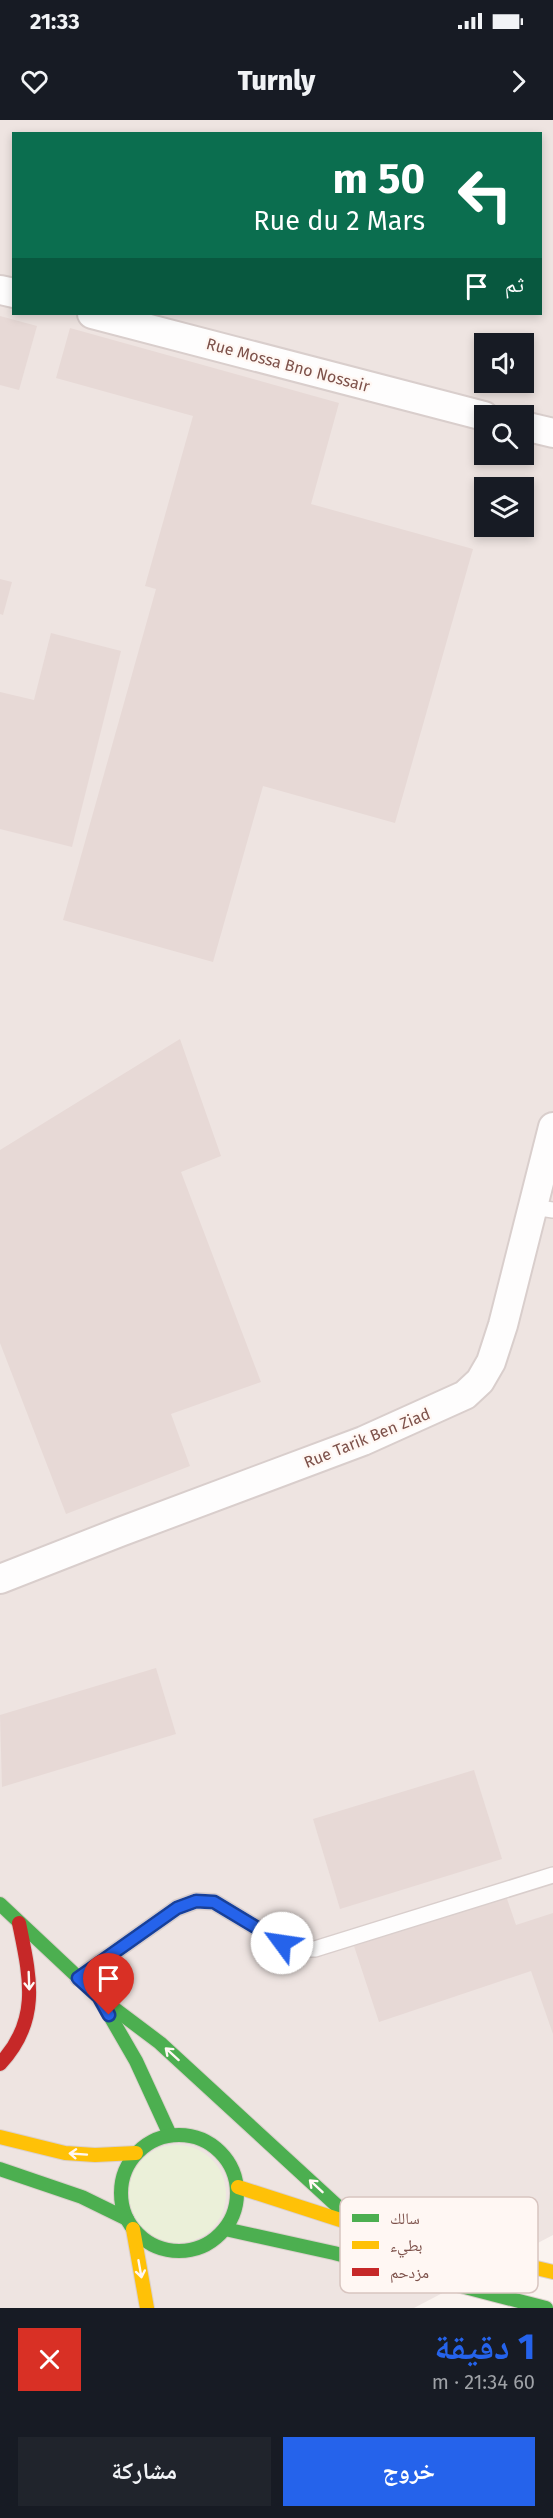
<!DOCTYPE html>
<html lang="ar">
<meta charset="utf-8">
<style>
:root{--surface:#171b24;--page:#20242c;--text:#f1f3f6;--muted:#9ea1a6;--accent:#2563eb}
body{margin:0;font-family:"Fira Sans","Noto Naskh Arabic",sans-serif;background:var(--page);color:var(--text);direction:rtl;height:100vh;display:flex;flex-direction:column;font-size:22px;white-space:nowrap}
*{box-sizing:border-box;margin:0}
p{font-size:20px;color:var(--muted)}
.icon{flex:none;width:33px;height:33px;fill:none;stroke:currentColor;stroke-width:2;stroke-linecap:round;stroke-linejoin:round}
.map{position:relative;height:2188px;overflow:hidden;direction:ltr}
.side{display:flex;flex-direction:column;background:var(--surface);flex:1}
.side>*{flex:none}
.guide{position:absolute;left:12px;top:12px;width:530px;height:183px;border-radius:0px;box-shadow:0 3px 9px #0003;direction:rtl;background:#0b6e4f;color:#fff;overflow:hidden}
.fabs{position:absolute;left:474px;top:213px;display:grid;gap:12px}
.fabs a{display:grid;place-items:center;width:60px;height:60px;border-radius:0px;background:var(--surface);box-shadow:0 3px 9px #0003;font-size:30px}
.pin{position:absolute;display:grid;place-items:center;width:51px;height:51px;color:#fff;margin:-62px -26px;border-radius:50% 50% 50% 0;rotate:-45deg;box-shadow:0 0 6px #0007}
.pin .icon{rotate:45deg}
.me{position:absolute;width:66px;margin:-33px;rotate:301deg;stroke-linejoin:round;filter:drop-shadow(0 0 4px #0008)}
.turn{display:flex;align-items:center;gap:21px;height:126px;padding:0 18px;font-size:27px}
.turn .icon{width:78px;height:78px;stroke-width:2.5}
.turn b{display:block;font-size:42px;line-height:51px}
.then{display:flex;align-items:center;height:57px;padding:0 18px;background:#0003;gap:12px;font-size:22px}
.round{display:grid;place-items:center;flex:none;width:63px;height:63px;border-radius:0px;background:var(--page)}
.head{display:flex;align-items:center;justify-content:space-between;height:102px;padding:0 18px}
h1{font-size:36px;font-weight:800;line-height:45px;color:var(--accent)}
.cta{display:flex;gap:12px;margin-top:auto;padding:12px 18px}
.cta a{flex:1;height:69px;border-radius:0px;background:var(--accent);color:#fff;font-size:24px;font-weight:800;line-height:69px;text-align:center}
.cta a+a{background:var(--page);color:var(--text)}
.status{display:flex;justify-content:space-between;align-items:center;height:42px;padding:0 30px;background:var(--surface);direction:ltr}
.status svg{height:16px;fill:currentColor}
header{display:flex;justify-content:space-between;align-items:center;height:78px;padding:0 18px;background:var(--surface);font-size:27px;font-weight:800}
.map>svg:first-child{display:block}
</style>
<div class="status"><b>21:33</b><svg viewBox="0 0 49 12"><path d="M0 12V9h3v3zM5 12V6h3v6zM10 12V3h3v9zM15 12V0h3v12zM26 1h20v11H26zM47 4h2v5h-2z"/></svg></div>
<header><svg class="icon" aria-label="forward" viewBox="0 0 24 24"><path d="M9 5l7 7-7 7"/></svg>Turnly<svg class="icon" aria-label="heart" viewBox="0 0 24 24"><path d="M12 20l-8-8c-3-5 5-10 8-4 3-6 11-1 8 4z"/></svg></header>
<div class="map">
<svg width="553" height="2188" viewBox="0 0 553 2188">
<rect width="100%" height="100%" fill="#faf3ef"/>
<path fill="#eee4e1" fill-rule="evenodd" d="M0 0H553V2115L414 2188H0ZM14 14H540V194H14ZM484 224H524V262H484ZM484 296H524V334H484ZM484 368H524V406H484Z"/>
<circle fill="#ebf0d9" cx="177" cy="2074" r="49"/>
<g fill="#e7d9d6">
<polygon points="0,196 37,206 19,270 0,265"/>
<polygon points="70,208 339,283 311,384 473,429 395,703 263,666 213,842 63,800 156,469 145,466 193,296 56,258"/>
<polygon points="0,459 12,462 3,495 0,494"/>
<polygon points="51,513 121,531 72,727 0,709 0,572 34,580"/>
<polygon points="180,919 221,1036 181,1052 261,1262 171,1294 190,1346 66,1394 0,1223 0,1030"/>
<polygon points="156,1548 176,1614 2,1667 0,1595"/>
<polygon points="474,1650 502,1739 340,1789 313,1699"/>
<polygon points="506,1776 516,1805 553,1793 553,1914 531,1851 379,1902 354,1826"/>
</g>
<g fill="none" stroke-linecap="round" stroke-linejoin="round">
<g stroke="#d9cecc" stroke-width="18">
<g id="lane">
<polyline points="533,1087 553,1090"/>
<polyline points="78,1858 177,1788 196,1781 214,1782 282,1823 297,1829 315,1829 553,1755"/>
</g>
</g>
<g stroke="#d9cecc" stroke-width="32">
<g id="street">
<polyline points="0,170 14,173"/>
<polyline points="92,194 484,296"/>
<polyline points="524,306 553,313"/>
<polyline points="0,1459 120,1412 363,1321 465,1275 480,1261 491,1242 503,1205 553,1007"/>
</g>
</g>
<g stroke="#dbd0cc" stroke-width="16">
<g id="fast">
<polyline points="0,1784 99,1877 136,1941 170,2015"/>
<polyline points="99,1877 160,1923 359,2106"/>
<circle cx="179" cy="2073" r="58"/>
<polyline points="0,2049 82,2077 127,2099"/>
<polyline points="225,2109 334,2133 546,2188"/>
</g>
</g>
<g stroke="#dbd0cc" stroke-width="16">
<g id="slow">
<polyline points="0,2017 65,2033 95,2035 136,2033"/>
<polyline points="238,2067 359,2106 553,2152"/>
<polyline points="133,2109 147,2188"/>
</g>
</g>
<g stroke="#dbd0cc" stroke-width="16">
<path id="jam" d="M0 1944C41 1900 30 1857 19 1803"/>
</g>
<use href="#lane" stroke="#fefdfd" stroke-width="15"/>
<use href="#street" stroke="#fefdfd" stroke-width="28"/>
<use href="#fast" stroke="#4caf50" stroke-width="14"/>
<use href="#slow" stroke="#ffc107" stroke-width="14"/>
<use href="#jam" stroke="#c62828" stroke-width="14"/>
</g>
<defs><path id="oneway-shaft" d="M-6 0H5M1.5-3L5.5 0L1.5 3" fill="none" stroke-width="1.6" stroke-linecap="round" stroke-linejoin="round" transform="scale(1.5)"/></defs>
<g stroke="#fff7f3">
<use href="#oneway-shaft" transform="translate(29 1861) rotate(88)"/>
<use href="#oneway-shaft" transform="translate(172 1934) rotate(-138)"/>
<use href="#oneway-shaft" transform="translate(78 2034) rotate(-176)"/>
<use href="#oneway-shaft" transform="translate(316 2066) rotate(-137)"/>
<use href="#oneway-shaft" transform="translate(140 2149) rotate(80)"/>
</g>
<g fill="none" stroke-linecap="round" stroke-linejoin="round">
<g stroke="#184099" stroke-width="15">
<polyline id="route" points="109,1895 99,1877 78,1858 177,1788 196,1781 214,1782 282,1823"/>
</g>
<use href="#route" stroke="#2563eb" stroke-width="10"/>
</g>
<g text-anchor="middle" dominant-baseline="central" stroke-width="4.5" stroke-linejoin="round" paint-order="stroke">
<g font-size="16" fill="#7d514a" stroke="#fff7f3">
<text transform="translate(288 245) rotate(15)">Rue Mossa Bno Nossair</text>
<text transform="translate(367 1318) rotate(-22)">Rue Tarik Ben Ziad</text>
</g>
</g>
<rect x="340" y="2077" width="198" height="96" rx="9" fill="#fff7f3" stroke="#d8c5c0" stroke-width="1.5"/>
<rect x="352" y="2094" width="27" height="8" fill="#4caf50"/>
<rect x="352" y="2121" width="27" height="8" fill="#ffc107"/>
<rect x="352" y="2148" width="27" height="8" fill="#c62828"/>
<g font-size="16" fill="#7d514a">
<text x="390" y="2104">سالك</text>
<text x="390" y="2131">بطيء</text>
<text x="390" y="2158">مزدحم</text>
</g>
</svg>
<div class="fabs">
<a><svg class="icon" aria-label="sound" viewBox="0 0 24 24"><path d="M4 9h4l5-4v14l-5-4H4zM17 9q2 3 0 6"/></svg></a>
<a><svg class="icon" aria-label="search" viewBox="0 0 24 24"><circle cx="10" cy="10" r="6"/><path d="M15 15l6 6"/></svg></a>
<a><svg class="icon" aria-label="layers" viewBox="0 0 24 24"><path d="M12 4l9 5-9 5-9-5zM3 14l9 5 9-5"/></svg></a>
</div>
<div class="pin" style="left:109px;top:1895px;background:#d93025"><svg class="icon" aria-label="arrive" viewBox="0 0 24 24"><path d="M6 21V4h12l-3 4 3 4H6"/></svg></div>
<svg class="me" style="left:282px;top:1823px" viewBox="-20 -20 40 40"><circle r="19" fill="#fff"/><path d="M0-13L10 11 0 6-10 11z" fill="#2563eb"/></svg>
<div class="guide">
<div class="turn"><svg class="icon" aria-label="left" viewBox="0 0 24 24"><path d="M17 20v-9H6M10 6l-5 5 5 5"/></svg><div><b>50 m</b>Rue du 2 Mars</div></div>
<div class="then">ثم<svg class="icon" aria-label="arrive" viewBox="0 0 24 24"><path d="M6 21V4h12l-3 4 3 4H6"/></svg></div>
</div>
</div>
<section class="side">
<div class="head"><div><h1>1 دقيقة</h1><p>60 m · 21:34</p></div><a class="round" style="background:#d93025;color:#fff"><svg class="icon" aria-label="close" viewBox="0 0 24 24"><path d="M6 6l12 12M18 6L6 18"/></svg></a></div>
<div class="cta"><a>خروج</a><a>مشاركة</a></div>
</section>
